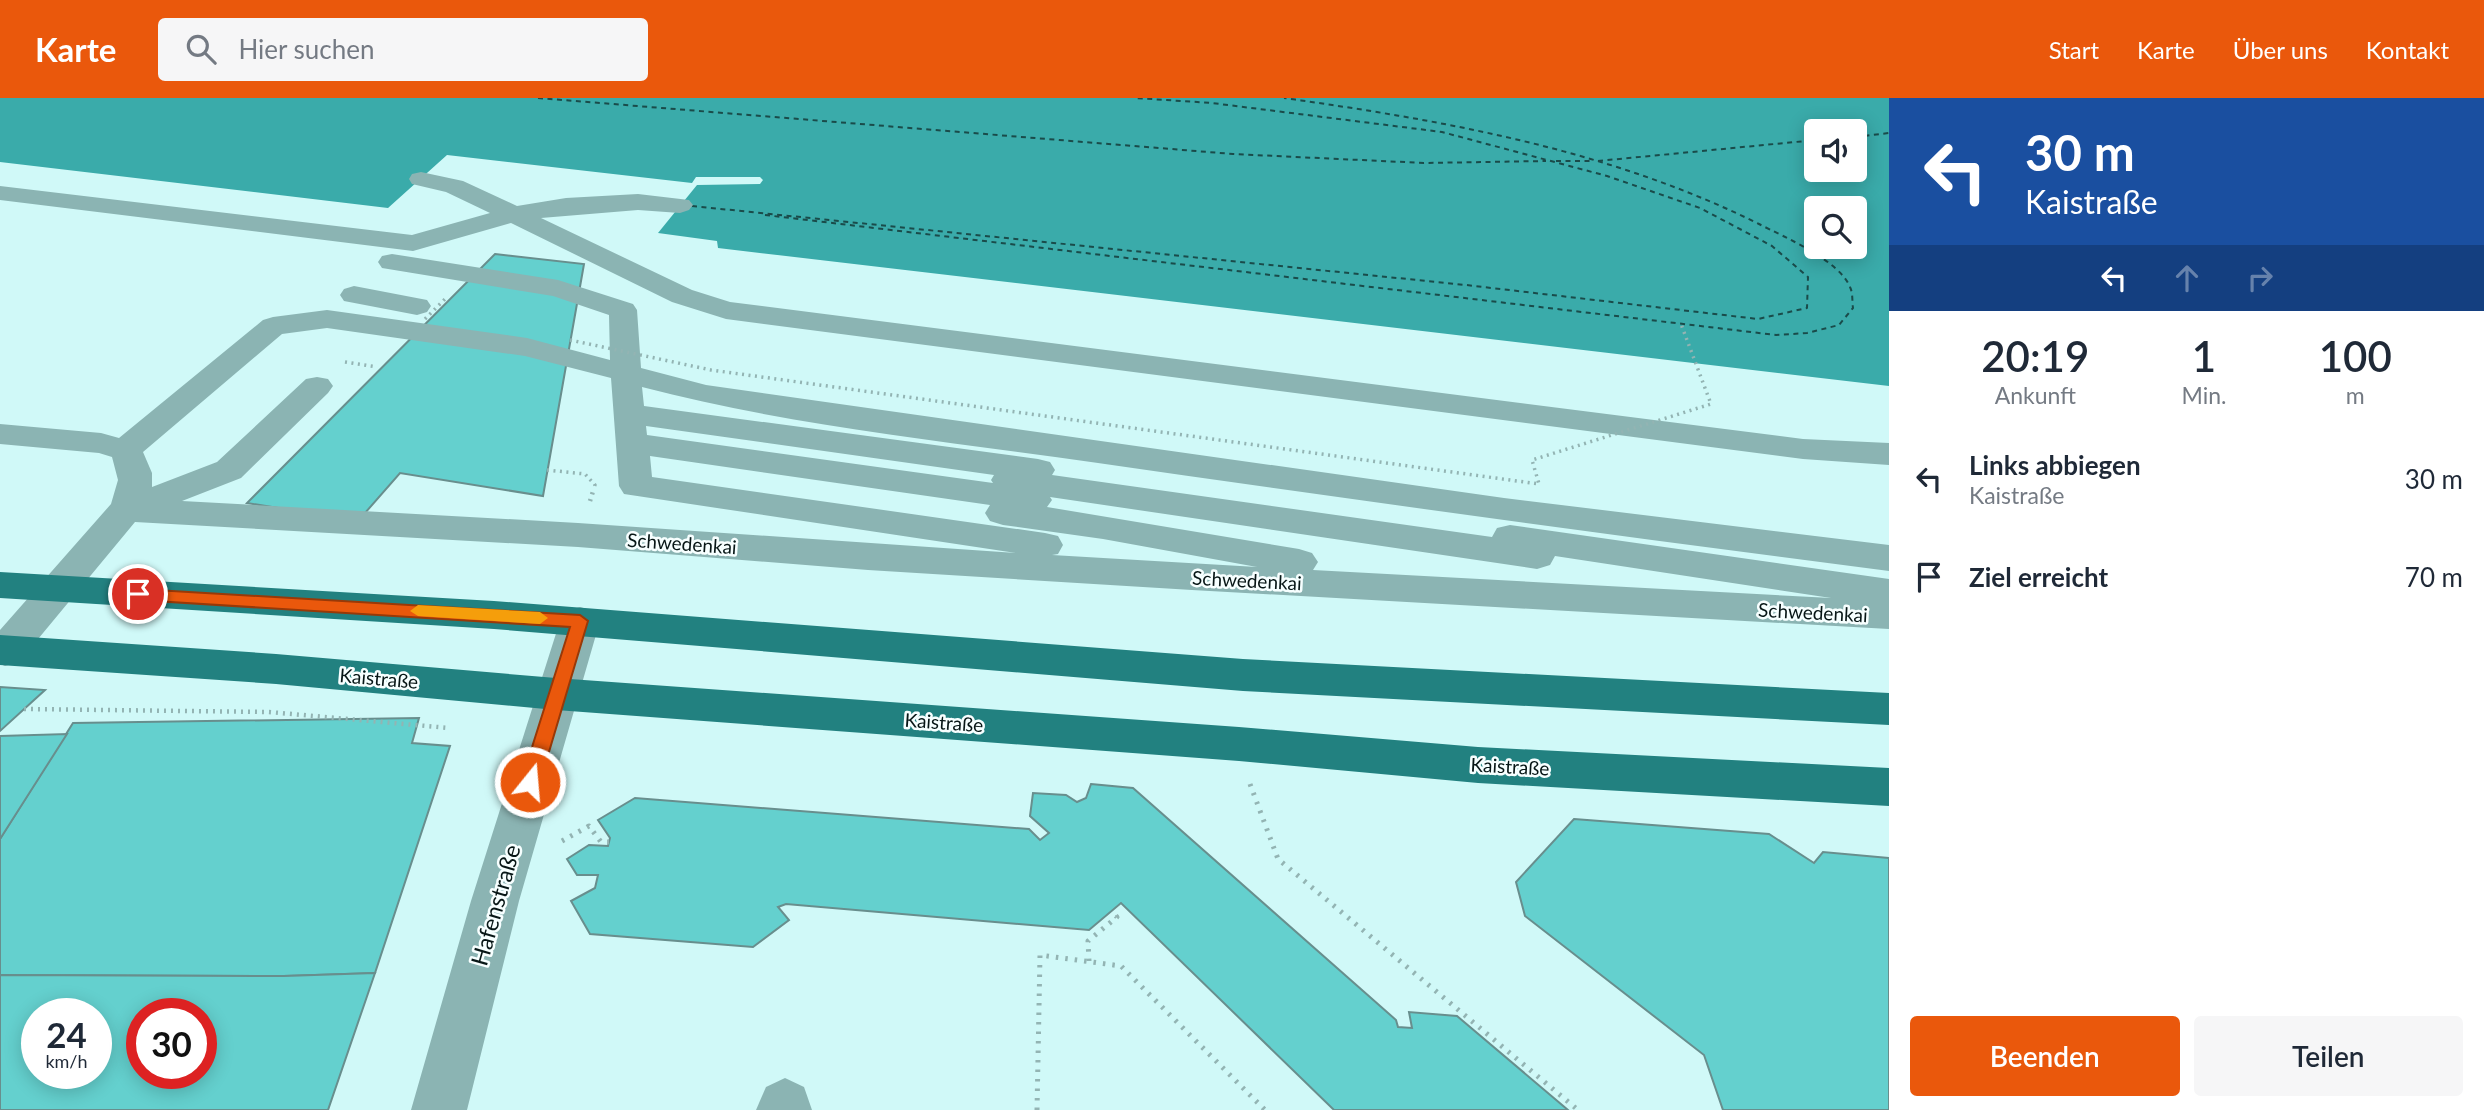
<!DOCTYPE html>
<html lang="de">
<meta charset="utf-8">
<style>
:root{--surface:#fff;--page:#f6f6f7;--text:#1f2937;--muted:#747a83;--accent:#ea580c}
body{margin:0;font-family:Lato,sans-serif;background:var(--page);color:var(--text);height:100vh;display:flex;flex-direction:column;font-size:26px;white-space:nowrap}
*{box-sizing:border-box;margin:0}
p{font-size:23px;color:var(--muted)}
.icon{flex:none;width:38px;height:38px;fill:none;stroke:currentColor;stroke-width:2;stroke-linecap:round;stroke-linejoin:round}
.map{position:relative;flex:1;overflow:hidden}
.drawer{display:flex;flex-direction:column;background:var(--surface);width:595px}
.drawer>*{flex:none}
.banner{background:#1a4fa0;color:#fff;overflow:hidden}
.buttons{position:absolute;left:1804px;top:21px;display:grid;gap:14px}
.buttons a{display:grid;place-items:center;width:63px;height:63px;border-radius:7px;background:var(--surface);box-shadow:0 4px 18px #0003;font-size:35px}
.speed{position:absolute;left:21px;top:900px;display:flex;gap:14px;font-size:35px;font-weight:700;text-align:center}
.speed>*{display:grid;place-content:center;width:91px;height:91px;border-radius:50%;background:var(--surface);box-shadow:0 4px 18px #0003;line-height:1}
.speed small{font-size:18px;font-weight:400}
.speed .limit{border:10px solid #d22;background:#fff;color:#111}
.pin{position:absolute;display:grid;place-items:center;width:60px;height:60px;color:#fff;margin:-30px;border:4px solid #fff;border-radius:50%;box-shadow:0 2px 7px #0007}
.me{position:absolute;width:77px;margin:-38px;rotate:17deg;stroke-linejoin:round;filter:drop-shadow(0 0 5px #0008)}
.turn{display:flex;align-items:center;gap:24px;height:147px;padding:0 21px;font-size:32px}
.turn .icon{width:91px;height:91px;stroke-width:2.5}
.turn b{display:block;font-size:49px;line-height:60px}
.lanes{display:flex;align-items:center;height:66px;padding:0 21px;background:#0003;justify-content:center;gap:35px;direction:ltr}
.lanes .off{opacity:.35}
.eta{display:flex;justify-content:space-evenly;align-items:center;height:119px;text-align:center}
.eta b{font-size:42px;font-weight:600;line-height:49px}
.action{display:flex;gap:14px;margin-top:auto;padding:14px 21px}
.action a{flex:1;height:80px;border-radius:7px;background:var(--accent);color:#fff;font-size:28px;font-weight:600;line-height:80px;text-align:center}
.action a+a{background:var(--page);color:var(--text)}
ul{padding:0;list-style:none}
li{display:flex;align-items:center;gap:21px;height:98px;padding:0 21px}
li div{flex:1}
li b{display:block;font-size:26px}
li em{font-style:normal}
header{display:flex;align-items:center;gap:42px;box-sizing:border-box;height:98px;padding:0 35px;background:var(--accent);color:#fff}
header strong{font-size:33px}
nav{display:flex;gap:38px;margin-inline-start:auto;font-size:24px}
.search{width:490px;height:63px;background:var(--page);display:flex;align-items:center;gap:18px;box-sizing:border-box;padding:0 24px;border-radius:7px;color:var(--muted);font-size:26px}
main{display:flex;flex:1;min-height:0}
.map>svg:first-child{display:block}
</style>
<header>
<strong>Karte</strong>
<div class="search"><svg class="icon" aria-label="search" viewBox="0 0 24 24"><circle cx="10" cy="10" r="6"/><path d="M15 15l6 6"/></svg>Hier suchen</div>
<nav><a>Start</a><a>Karte</a><a>Über uns</a><a>Kontakt</a></nav>
</header>
<main>
<div class="map">
<svg width="1889" height="1012" viewBox="0 0 1889 1012">
<rect width="100%" height="100%" fill="#d0f9f8"/>
<path fill="#3aabaa" fill-rule="evenodd" d="M0 0H1889V288L718 150 717 143 658 135 697 87 760 86 763 82 760 79H696L692 85 447 57 388 110 0 64ZM1816 33H1855V72H1816ZM1816 110H1855V149H1816Z"/>
<g fill="none" stroke-linecap="round" stroke-linejoin="round">
<g stroke="#1a4b4a" stroke-width="2" stroke-dasharray="5 4.5" stroke-linecap="butt">
<polyline points="538,0 1233,56 1424,65 1546,63"/>
<polyline points="1855,39 1889,35"/>
<polyline points="1556,63 1592,63"/>
<polyline points="1598,63 1816,42"/>
<polyline points="692,108 1466,187 1758,221 1807,210 1808,179 1772,148 1700,110 1607,78 1442,34 1212,5 1135,0"/>
<path d="M765 117 1776 237 1807 235 1839 227 1853 210C1852 203 1853 195 1850 189 1839 162 1784 139 1759 126 1610 52 1447 23 1284 0"/>
</g>
</g>
<g fill="#64d0ce" stroke="#688e8d" stroke-width="2" fill-rule="evenodd">
<polygon points="495,156 584,166 543,398 400,375 358,423 247,405"/>
<polygon points="0,589 45,592 0,633"/>
<polygon points="419,620 412,645 450,648 375,875 284,878 0,877 0,741 73,625"/>
<polygon points="67,636 0,741 0,638"/>
<polygon points="1091,686 1133,690 1396,922 1398,929 1412,930 1409,914 1457,918 1568,1012 1334,1012 1121,805 1089,832 786,806 778,809 789,822 753,849 590,836 571,803 595,790 598,777 577,777 567,761 589,747 608,748 610,740 598,722 635,700 1029,731 1040,742 1049,735 1030,718 1033,695 1066,697 1077,704 1086,700"/>
<polygon points="1574,721 1769,736 1814,765 1823,754 1889,760 1889,1012 1723,1012 1704,957 1525,818 1516,784"/>
<path d="M375 875 328 1012H0V877L284 878ZM37 915H96V975H37ZM142 915H201V975H142Z"/>
</g>
<g fill="none" stroke-linecap="round" stroke-linejoin="round">
<g stroke="#93b4b3" stroke-width="3.5" stroke-dasharray="2 4.5" stroke-linecap="butt">
<polyline points="345,264 377,269"/>
<polyline points="547,372 585,376 595,387 593,392"/>
</g>
<g stroke="#93b4b3" stroke-width="4.5" stroke-dasharray="2 5" stroke-linecap="butt">
<polyline points="590,403 594,390"/>
<polyline points="24,611 269,614 449,630"/>
</g>
<g stroke="#93b4b3" stroke-width="5" stroke-dasharray="2.5 7" stroke-linecap="butt">
<polyline points="1250,686 1278,761 1578,1012"/>
<polyline points="562,743 589,728 601,744 609,744"/>
<polyline points="1089,863 1088,843 1117,819 1111,813"/>
<polyline points="1037,1012 1040,857 1121,868 1265,1012"/>
</g>
<g fill="#8bb4b3" fill-rule="evenodd">
<polygon points="421,74 463,83 517,108 566,100 638,96 689,102 693,107 689,112 680,115 638,112 541,120 692,192 730,204 1803,341 1889,345 1889,367 1803,361 726,221 672,204 511,125 413,153 0,102 0,88 412,137 490,115 446,94 412,86 409,81 412,76"/>
<path d="M392 156 558 182 633 206 637 212 641 270 706 287 1504 400 1889 447V473C1625 439 1361 403 1098 365 946 343 790 328 642 289L644 308 1038 361 1050 364 1055 372 1052 377 1492 439 1497 430 1510 427 1889 481V531L1192 492 868 472 578 449 135 424 19 564 5 568 0 566V532L111 406 118 382 112 359 99 355 0 346V326L101 335 119 340 263 222 273 219 327 212 527 240 610 262 609 217 553 198 382 170 378 164 382 158ZM327 230 525 258 611 280 619 388 624 396 1016 455 578 425 182 403 241 380 328 295 333 288 328 281 317 279 306 281 217 364 152 389V375L143 354 282 236ZM646 328 994 377 991 382 993 385 647 337ZM650 358 990 407 985 415 990 423 1003 427 1103 441 1257 469 1052 457 1058 456 1063 447 1058 438 1045 435 652 379ZM1050 399 1537 471 1550 467 1555 458 1831 500 1313 472 1318 464 1312 455 1299 451 1047 409 1052 402Z"/>
<polygon points="354,188 427,202 431,208 427,214 417,217 344,203 340,197 344,191"/>
<polygon points="580,509 594,513 600,523 519,803 467,1012 411,1012 471,803 560,523 566,513"/>
<polygon points="785,980 804,989 812,1012 756,1012 766,989"/>
</g>
<g fill="#228180" fill-rule="evenodd">
<polygon points="0,474 494,503 1243,561 1889,595 1889,627 1243,593 494,531 0,500"/>
<polygon points="0,537 276,556 556,580 1239,629 1478,649 1889,670 1889,708 1478,685 1239,663 556,612 276,586 0,567"/>
</g>
<g stroke="#93b4b3" stroke-width="3.5" stroke-dasharray="2 4.5" stroke-linecap="butt">
<polyline points="425,221 445,201"/>
<polyline points="570,242 711,272 1539,386 1532,362 1711,306 1681,226"/>
</g>
</g>
<polygon fill="#ea580c" stroke="#983908" stroke-width="2" points="138,491 580,517 588,523 540,684 537,689 530,691 524,689 521,684 570,529 138,502 130,496"/>
<polygon fill="#f59e0b" points="418,507 540,514 548,520 540,526 418,518 410,513"/>
<g text-anchor="middle" dominant-baseline="central" stroke-width="5" stroke-linejoin="round" paint-order="stroke">
<g font-size="19" fill="#071616" stroke="#f7ffff">
<text transform="translate(682 445) rotate(4)">Schwedenkai</text>
<text transform="translate(1247 482) rotate(3)">Schwedenkai</text>
<text transform="translate(1813 514) rotate(3)">Schwedenkai</text>
<text transform="translate(379 580) rotate(5)">Kaistraße</text>
<text transform="translate(944 624) rotate(4)">Kaistraße</text>
<text transform="translate(1510 668) rotate(3)">Kaistraße</text>
</g>
<g font-size="23" fill="#071616" stroke="#f7ffff">
<text transform="translate(495 807) rotate(-74)">Hafenstraße</text>
</g>
</g>
</svg>
<div class="buttons">
<a><svg class="icon" aria-label="sound" viewBox="0 0 24 24"><path d="M4 9h4l5-4v14l-5-4H4zM17 9q2 3 0 6"/></svg></a>
<a><svg class="icon" aria-label="search" viewBox="0 0 24 24"><circle cx="10" cy="10" r="6"/><path d="M15 15l6 6"/></svg></a>
</div>
<div class="speed"><div>24<small>km/h</small></div><div class="limit">30</div></div>
<div class="pin" style="left:138px;top:496px;background:#d93025"><svg class="icon" aria-label="arrive" viewBox="0 0 24 24"><path d="M6 21V4h12l-3 4 3 4H6"/></svg></div>
<svg class="me" style="left:530px;top:684px" viewBox="-20 -20 40 40"><circle r="17" fill="#ea580c" stroke="#fff" stroke-width="3"/><path d="M0-11L8 9 0 5-8 9z" fill="#fff"/></svg>
</div>
<section class="drawer">
<div class="banner">
<div class="turn"><svg class="icon" aria-label="left" viewBox="0 0 24 24"><path d="M17 20v-9H6M10 6l-5 5 5 5"/></svg><div><b>30 m</b>Kaistraße</div></div>
<div class="lanes"><svg class="icon" aria-label="left" viewBox="0 0 24 24"><path d="M17 20v-9H6M10 6l-5 5 5 5"/></svg><svg class="icon off" aria-label="ahead" viewBox="0 0 24 24"><path d="M12 20V5M6 11l6-6 6 6"/></svg><svg class="icon off" aria-label="right" viewBox="0 0 24 24"><path d="M7 20v-9h11M14 6l5 5-5 5"/></svg></div>
</div>
<div class="eta">
<div><b>20:19</b><p>Ankunft</p></div>
<div><b>1</b><p>Min.</p></div>
<div><b>100</b><p>m</p></div>
</div>
<ul>
<li><svg class="icon" aria-label="left" viewBox="0 0 24 24"><path d="M17 20v-9H6M10 6l-5 5 5 5"/></svg><div><b>Links abbiegen</b><p>Kaistraße</p></div><em>30 m</em></li>
<li><svg class="icon" aria-label="arrive" viewBox="0 0 24 24"><path d="M6 21V4h12l-3 4 3 4H6"/></svg><div><b>Ziel erreicht</b></div><em>70 m</em></li>
</ul>
<div class="action"><a>Beenden</a><a>Teilen</a></div>
</section>
</main>
